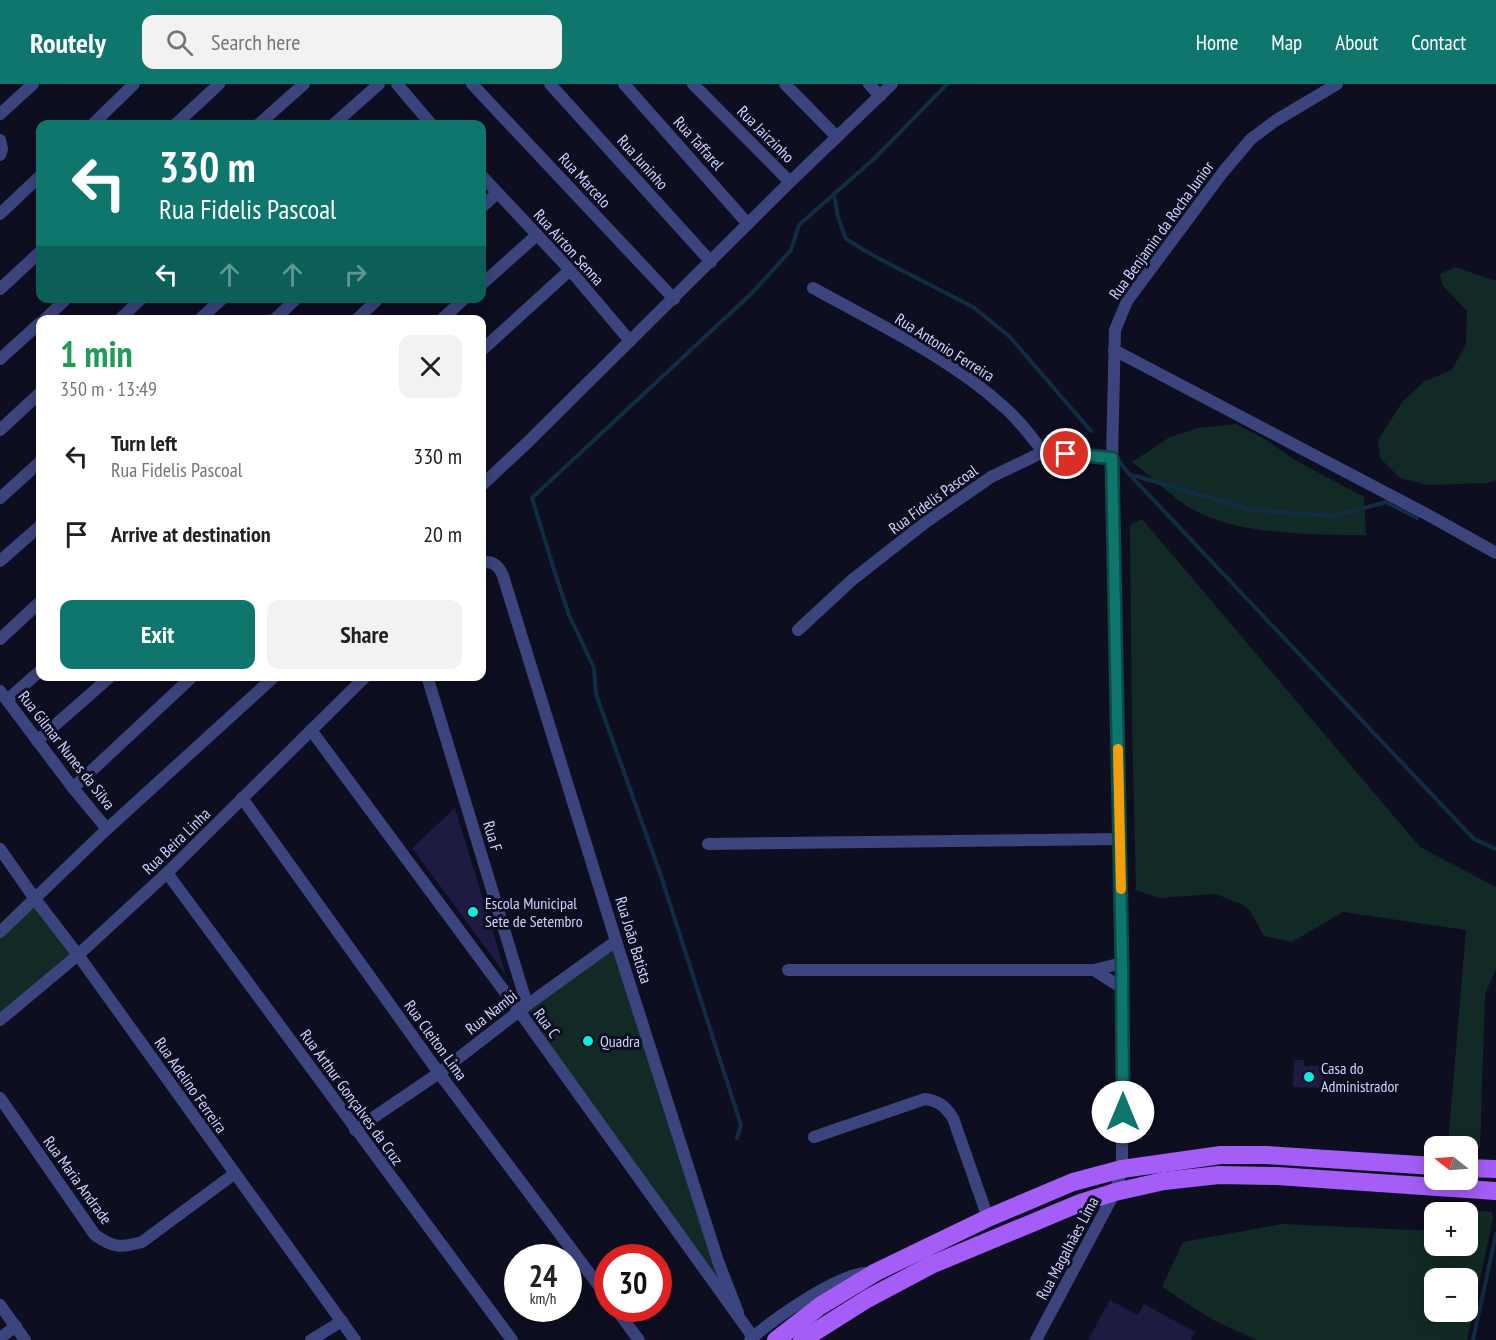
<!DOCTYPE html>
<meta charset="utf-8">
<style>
:root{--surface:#fff;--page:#f2f2f2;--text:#202124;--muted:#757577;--accent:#0f766e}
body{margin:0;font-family:"PT Sans Narrow",sans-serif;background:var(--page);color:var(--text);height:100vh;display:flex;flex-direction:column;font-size:22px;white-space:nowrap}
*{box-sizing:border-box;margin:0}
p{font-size:20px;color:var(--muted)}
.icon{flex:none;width:33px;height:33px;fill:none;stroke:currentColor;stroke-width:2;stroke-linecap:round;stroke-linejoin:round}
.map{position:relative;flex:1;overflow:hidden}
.details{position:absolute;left:36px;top:231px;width:450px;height:366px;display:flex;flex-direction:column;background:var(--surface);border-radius:12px;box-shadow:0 3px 15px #0003}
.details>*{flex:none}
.top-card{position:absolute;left:36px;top:36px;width:450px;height:183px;border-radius:12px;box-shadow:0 3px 15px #0003;background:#0f766e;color:#fff;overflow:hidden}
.needle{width:39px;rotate:287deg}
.fabs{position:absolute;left:1424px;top:1052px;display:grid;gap:12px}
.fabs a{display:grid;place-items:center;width:54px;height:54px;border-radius:12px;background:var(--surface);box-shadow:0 3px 15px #0003;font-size:30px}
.speed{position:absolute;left:504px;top:1160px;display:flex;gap:12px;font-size:30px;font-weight:700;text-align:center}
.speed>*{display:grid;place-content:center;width:78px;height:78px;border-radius:50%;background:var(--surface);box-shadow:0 3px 15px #0003;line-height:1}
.speed small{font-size:15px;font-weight:400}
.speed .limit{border:9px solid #d22;background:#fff;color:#111}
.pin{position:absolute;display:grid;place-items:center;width:51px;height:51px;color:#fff;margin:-26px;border:3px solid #fff;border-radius:50%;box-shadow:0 2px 6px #0007}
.me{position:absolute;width:66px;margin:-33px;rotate:0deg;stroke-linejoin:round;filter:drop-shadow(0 0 4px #0008)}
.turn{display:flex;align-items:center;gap:21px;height:126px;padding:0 24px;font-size:27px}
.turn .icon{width:78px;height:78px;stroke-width:2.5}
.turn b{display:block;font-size:42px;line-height:51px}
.lanes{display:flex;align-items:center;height:57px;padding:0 24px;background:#0003;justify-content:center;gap:30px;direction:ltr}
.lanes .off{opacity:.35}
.round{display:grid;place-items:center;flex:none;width:63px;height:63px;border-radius:12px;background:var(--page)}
.summary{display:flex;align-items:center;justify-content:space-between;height:102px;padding:0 24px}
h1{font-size:36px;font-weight:700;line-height:45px;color:#1e9e55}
.action{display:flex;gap:12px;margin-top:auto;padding:12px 24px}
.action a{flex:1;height:69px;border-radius:12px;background:var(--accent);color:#fff;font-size:24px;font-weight:700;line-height:69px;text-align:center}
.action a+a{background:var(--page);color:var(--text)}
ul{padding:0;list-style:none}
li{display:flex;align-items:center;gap:18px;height:78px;padding:0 24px}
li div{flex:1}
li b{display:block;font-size:22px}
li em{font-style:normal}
header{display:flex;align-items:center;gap:36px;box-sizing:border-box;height:84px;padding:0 30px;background:var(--accent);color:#fff}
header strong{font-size:28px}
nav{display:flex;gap:33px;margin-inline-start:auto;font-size:21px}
.search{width:420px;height:54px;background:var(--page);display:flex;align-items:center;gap:15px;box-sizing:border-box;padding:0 21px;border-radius:12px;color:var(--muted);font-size:22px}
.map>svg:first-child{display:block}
</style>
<header>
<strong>Routely</strong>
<div class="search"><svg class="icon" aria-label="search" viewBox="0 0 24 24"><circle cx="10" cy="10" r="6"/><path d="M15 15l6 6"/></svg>Search here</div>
<nav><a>Home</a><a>Map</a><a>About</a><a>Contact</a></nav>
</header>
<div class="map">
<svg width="1496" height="1256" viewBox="0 0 1496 1256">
<rect width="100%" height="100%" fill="#0e0e21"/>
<g fill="#122a25" fill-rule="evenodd">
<polygon points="1455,183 1496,197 1496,396 1488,399 1428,401 1400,394 1380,374 1378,356 1403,317 1425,297 1452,286 1466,260 1467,227 1442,201 1440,190"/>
<path d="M1236 340 1268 357 1293 375 1364 413 1366 451C1316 451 1238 451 1194 426 1175 416 1151 392 1132 378L1170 353 1198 344Z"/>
<polygon points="1142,435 1420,763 1496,803 1496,885 1485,910 1480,1064 1467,1067 1467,1062 1452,1062 1448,1060 1466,846 1343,828 1292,858 1264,852 1250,827 1243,821 1216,810 1158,814 1136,806 1132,642 1130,441"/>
<polygon points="32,819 73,869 0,933 0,851"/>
<polygon points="617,859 727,1214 524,928"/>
<path d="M1440 1123 1492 1128 1493 1134 1467 1256H1257L1213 1236 1162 1203 1183 1158 1283 1140 1432 1147 1434 1143V1161H1467V1128H1439ZM1434 1194H1467V1227H1434Z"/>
</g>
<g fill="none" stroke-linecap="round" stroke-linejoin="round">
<g stroke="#102d43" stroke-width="4">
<polyline points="834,111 838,133 846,155 874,172 973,223 1009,252 1091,347"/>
<polyline points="1116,373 1129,390 1474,755 1496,765"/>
<polyline points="1129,390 1251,426 1334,432 1386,418 1417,434"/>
<polyline points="737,1054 741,1041 660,789 596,610 594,584 569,531 555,489 532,414 752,209 791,166 799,141 876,73 947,0"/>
<polyline points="1473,1256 1496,1150"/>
</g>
</g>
<g fill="#1d1b41">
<polygon points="455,724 506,891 412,764"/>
<polygon points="1294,976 1304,976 1304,982 1325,982 1325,1004 1293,1003"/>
<polygon points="1110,1216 1138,1231 1144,1220 1195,1248 1190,1256 1088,1256"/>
</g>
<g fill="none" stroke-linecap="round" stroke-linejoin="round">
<g stroke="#3c447d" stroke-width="12">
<polyline points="397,0 431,40"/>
<polyline points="472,0 674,215"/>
<polyline points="550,0 711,178"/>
<polyline points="624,0 748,140"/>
<polyline points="693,0 790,98"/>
<polyline points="785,0 837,53"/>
<polyline points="869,0 880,12"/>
<polyline points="0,30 33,0"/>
<polyline points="93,40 134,0"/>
<polyline points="176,40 219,0"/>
<polyline points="259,40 304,0"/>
<polyline points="334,40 379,0"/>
<polyline points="0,56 2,65 0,71"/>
<polyline points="482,92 570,186 630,257"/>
<polyline points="482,123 497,109"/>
<polyline points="0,130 40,92"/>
<polyline points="482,200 537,151"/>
<path d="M813 204C878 240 949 273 1004 323 1019 336 1031 352 1043 368"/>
<polyline points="0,205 40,168"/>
<polyline points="44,236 67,214"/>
<polyline points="119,236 142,214"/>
<polyline points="199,236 223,214"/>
<polyline points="274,236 297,214"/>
<polyline points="356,236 379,214"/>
<polyline points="441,236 465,214"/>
<polyline points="482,266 570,186"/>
<polyline points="1114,266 1430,432 1496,469"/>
<polyline points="0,275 40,239"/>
<polyline points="0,346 40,309"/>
<polyline points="482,401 528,358 790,98 892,0"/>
<polyline points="0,414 40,378"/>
<polyline points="0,477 40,442"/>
<path d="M482 479C493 476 499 482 503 492L616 857 718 1177 738 1229"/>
<polyline points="798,546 852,496 926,438 991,393 1043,368 1112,374"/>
<polyline points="0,555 40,518"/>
<polyline points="427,592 527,921"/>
<polyline points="0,607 73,704 107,745"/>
<polyline points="7,616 40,587"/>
<polyline points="311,646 519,927 753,1253"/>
<polyline points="37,657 111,592"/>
<polyline points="73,704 193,592"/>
<polyline points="242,714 439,989 608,1214"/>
<polyline points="708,760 1119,755"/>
<polyline points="0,765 35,815 78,871 355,1256"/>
<polyline points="167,789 512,1256"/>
<polyline points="0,848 107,745 275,592"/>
<polyline points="788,886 1094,886 1122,879"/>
<polyline points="1094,886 1122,904"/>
<polyline points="0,936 78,871 167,789 366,592"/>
<path d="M0 1014 95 1151C114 1164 120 1164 142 1158L234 1090"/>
<polyline points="355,1046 439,989 527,921 616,857"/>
<path d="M814 1053 925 1015C939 1017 945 1022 953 1034L988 1134"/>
<polyline points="0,1221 25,1256"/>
<polyline points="615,1224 639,1256"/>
<polyline points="0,1254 16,1242"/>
<polyline points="311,1256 342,1237"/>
<path d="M750 1256C773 1235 835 1192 865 1189"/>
<polyline points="1036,1256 1115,1108 1122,1085 1122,879 1112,374 1115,246 1127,217 1223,88 1251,55 1275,37 1337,0"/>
</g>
<g stroke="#a45df7" stroke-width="18">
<polyline points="1467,1084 1496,1085"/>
<polyline points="776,1256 820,1222 876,1188 988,1134 1073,1098 1122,1085 1221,1071 1266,1071 1434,1082"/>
<polyline points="802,1256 867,1215 931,1181 1080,1119 1115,1108 1164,1097 1219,1091 1277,1092 1496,1107"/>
</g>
</g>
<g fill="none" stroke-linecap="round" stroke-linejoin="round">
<g stroke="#0a4d48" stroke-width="15">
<polyline id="route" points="1066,370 1112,374 1122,879 1123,1028"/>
</g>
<use href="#route" stroke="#0f766e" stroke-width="10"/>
<polyline stroke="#f59e0b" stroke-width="10" points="1118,665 1121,805"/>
</g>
<g fill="#0cedde" stroke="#0e0e21" stroke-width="2">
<circle cx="473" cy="828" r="6"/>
<circle cx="588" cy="957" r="6"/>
<circle cx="1309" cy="993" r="6"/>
</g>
<g text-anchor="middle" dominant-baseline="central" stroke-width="6" stroke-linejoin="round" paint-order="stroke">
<g font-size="16" fill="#d0d3fd" stroke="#0e0e21">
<text transform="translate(766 50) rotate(45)">Rua Jairzinho</text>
<text transform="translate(699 59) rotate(48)">Rua Taffarel</text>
<text transform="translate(643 78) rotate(48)">Rua Juninho</text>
<text transform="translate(585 96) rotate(47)">Rua Marcelo</text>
<text transform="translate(1161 146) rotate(-54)">Rua Benjamin da Rocha Junior</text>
<text transform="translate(569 163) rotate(48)">Rua Airton Senna</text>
<text transform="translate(945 263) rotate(32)">Rua Antonio Ferreira</text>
<text transform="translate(933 415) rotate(-36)">Rua Fidelis Pascoal</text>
<text transform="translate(67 666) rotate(52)">Rua Gilmar Nunes da Silva</text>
<text transform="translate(493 752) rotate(73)">Rua F</text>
<text transform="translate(176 757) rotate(-44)">Rua Beira Linha</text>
<text transform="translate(634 856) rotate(73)">Rua Joāo Batista</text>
<text transform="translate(491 928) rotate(-38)">Rua Nambi</text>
<text transform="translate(547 939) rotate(54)">Rua C</text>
<text transform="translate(436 956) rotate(54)">Rua Cleiton Lima</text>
<text transform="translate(191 1001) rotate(55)">Rua Adelino Ferreira</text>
<text transform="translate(352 1013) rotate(54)">Rua Arthur Gonçalves da Cruz</text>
<text transform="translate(78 1096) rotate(54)">Rua Maria Andrade</text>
<text transform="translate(1067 1164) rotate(-62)">Rua Magalhães Lima</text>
</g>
<g font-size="16" fill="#d0d3fd" stroke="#0e0e21" text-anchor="start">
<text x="485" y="819">Escola Municipal<tspan x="485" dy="18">Sete de Setembro</tspan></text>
<text x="600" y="957">Quadra</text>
<text x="1321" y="984">Casa do<tspan x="1321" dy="18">Administrador</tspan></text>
</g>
</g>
</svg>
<div class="fabs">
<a><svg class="needle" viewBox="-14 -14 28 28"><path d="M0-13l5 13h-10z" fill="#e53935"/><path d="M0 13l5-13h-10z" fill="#757577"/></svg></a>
<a>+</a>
<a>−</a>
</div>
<div class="speed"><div>24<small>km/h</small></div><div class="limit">30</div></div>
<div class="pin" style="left:1066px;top:370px;background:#d93025"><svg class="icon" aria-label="arrive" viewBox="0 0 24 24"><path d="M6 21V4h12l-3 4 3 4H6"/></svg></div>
<svg class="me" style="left:1123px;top:1028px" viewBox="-20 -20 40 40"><circle r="19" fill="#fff"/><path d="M0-13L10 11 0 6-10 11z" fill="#0f766e"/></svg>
<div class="top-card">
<div class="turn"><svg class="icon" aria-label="left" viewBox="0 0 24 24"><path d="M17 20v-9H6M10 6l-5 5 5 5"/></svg><div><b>330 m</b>Rua Fidelis Pascoal</div></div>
<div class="lanes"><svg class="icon" aria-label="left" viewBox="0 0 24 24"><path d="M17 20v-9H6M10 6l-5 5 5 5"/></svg><svg class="icon off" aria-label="ahead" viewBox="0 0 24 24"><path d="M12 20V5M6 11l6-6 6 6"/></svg><svg class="icon off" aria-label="ahead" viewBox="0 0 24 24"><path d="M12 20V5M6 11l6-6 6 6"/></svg><svg class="icon off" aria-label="right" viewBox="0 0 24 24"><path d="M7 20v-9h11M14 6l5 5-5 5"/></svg></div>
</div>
<section class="details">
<div class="summary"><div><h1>1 min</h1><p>350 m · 13:49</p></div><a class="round"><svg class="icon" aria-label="close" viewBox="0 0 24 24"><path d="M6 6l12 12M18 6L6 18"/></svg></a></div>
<ul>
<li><svg class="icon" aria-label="left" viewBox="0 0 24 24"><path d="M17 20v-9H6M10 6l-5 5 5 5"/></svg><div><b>Turn left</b><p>Rua Fidelis Pascoal</p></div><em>330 m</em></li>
<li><svg class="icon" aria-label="arrive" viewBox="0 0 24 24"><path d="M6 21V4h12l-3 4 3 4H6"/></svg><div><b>Arrive at destination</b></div><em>20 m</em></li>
</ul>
<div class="action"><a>Exit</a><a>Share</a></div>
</section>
</div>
